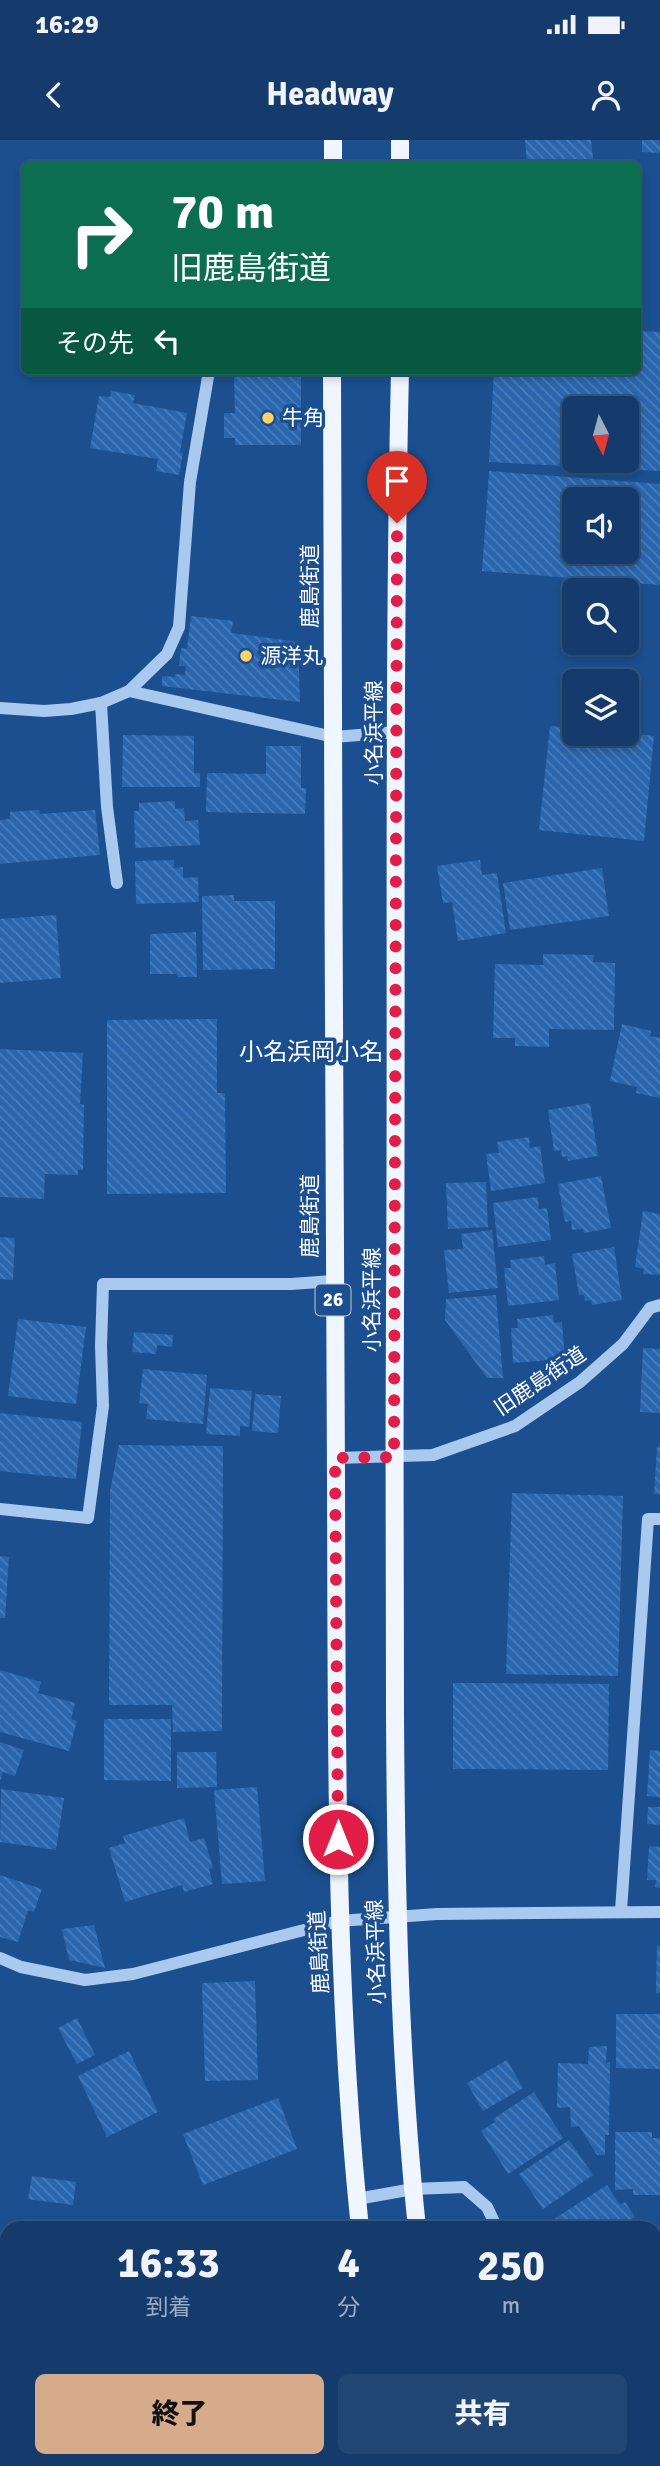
<!DOCTYPE html>
<html lang="ja">
<meta charset="utf-8">
<style>
:root{--surface:#143b6b;--page:#214673;--text:#f1f3f6;--muted:#9dadc1;--line:#33557e;--accent:#d6ab8b}
body{margin:0;font-family:Signika,"Noto Sans JP",sans-serif;background:var(--page);color:var(--text);height:100vh;display:flex;flex-direction:column;font-size:26px;white-space:nowrap}
*{box-sizing:border-box;margin:0}
p{font-size:23px;color:var(--muted)}
.icon{flex:none;width:38px;height:38px;fill:none;stroke:currentColor;stroke-width:2;stroke-linecap:round;stroke-linejoin:round}
.map{position:relative;flex:1;overflow:hidden}
.drawer{position:absolute;left:0px;top:2081px;width:662px;height:247px;display:flex;flex-direction:column;background:var(--surface);border-radius:21px 21px 0 0;box-shadow:0 4px 10px #0003,0 0 0 2px var(--line)}
.drawer>*{flex:none}
.banner{position:absolute;left:21px;top:21px;width:620px;height:214px;border-radius:10px;box-shadow:0 4px 10px #0003,0 0 0 2px var(--line);background:#0b6e4f;color:#fff;overflow:hidden}
.needle{width:46px;rotate:174deg}
.buttons{position:absolute;left:562px;top:256px;display:grid;gap:14px}
.buttons a{display:grid;place-items:center;width:77px;height:77px;border-radius:10px;background:var(--surface);box-shadow:0 4px 10px #0003,0 0 0 2px var(--line);font-size:35px}
.pin{position:absolute;display:grid;place-items:center;width:60px;height:60px;color:#fff;margin:-72px -30px;border-radius:50% 50% 50% 0;rotate:-45deg;box-shadow:0 0 7px #0007}
.pin .icon{rotate:45deg}
.me{position:absolute;width:77px;margin:-38px;rotate:0deg;stroke-linejoin:round;filter:drop-shadow(0 0 5px #0008)}
.turn{display:flex;align-items:center;gap:24px;height:147px;padding:0 35px;font-size:32px}
.turn .icon{width:91px;height:91px;stroke-width:2.5}
.turn b{display:block;font-size:49px;line-height:60px}
.then{display:flex;align-items:center;height:66px;padding:0 35px;background:#0003;gap:14px;font-size:26px}
.eta{display:flex;justify-content:space-evenly;align-items:center;height:119px;text-align:center}
.eta b{font-size:42px;font-weight:800;line-height:49px}
.primary-button{display:flex;gap:14px;margin-top:auto;padding:14px 35px}
.primary-button a{flex:1;height:80px;border-radius:10px;background:var(--accent);color:#111;font-size:28px;font-weight:800;line-height:80px;text-align:center}
.primary-button a+a{background:var(--page);color:var(--text)}
.status{display:flex;justify-content:space-between;align-items:center;height:49px;padding:0 35px;background:var(--surface);direction:ltr}
.status svg{height:19px;fill:currentColor}
header{display:flex;justify-content:space-between;align-items:center;height:91px;padding:0 35px;background:var(--surface);font-size:32px;font-weight:800}
.map>svg:first-child{display:block}
</style>
<div class="status"><b>16:29</b><svg viewBox="0 0 49 12"><path d="M0 12V9h3v3zM5 12V6h3v6zM10 12V3h3v9zM15 12V0h3v12zM26 1h20v11H26zM47 4h2v5h-2z"/></svg></div>
<header><svg class="icon" aria-label="back" viewBox="0 0 24 24"><path d="M15 5l-7 7 7 7"/></svg>Headway<svg class="icon" aria-label="person" viewBox="0 0 24 24"><circle cx="12" cy="8" r="4"/><path d="M4 21q1-7 8-7t8 7"/></svg></header>
<div class="map">
<svg width="660" height="2326" viewBox="0 0 660 2326">
<defs>
<pattern id="building-back-hatch" width="6" height="6" patternUnits="userSpaceOnUse" patternTransform="scale(1.75)"><rect width="6" height="6" fill="#2a66ad"/><path d="M-1 5l2 2M0 0l6 6M5-1l2 2" fill="none" stroke="#4a7db9"/></pattern>
</defs>
<rect width="100%" height="100%" fill="#1b4f8f"/>
<g fill="url(#building-back-hatch)" fill-rule="evenodd">
<polygon points="525,0 591,0 593,19 527,24"/>
<polygon points="642,0 660,0 660,13 642,12"/>
<path d="M637 191 660 192V331L489 322 494 231H637ZM574 268H626V320H574Z"/>
<polygon points="234,236 301,236 301,305 235,305 235,298 224,298 224,273 235,273"/>
<polygon points="111,251 135,255 133,263 187,273 180,312 183,313 179,335 156,331 158,319 90,308 99,256 110,257"/>
<path d="M489 331 660 344V445L482 431ZM574 359H626V411H574Z"/>
<polygon points="191,476 233,481 231,493 298,502 300,562 162,546 162,536 175,537 175,534 185,535 186,526 179,526 181,508 187,509"/>
<polygon points="550,586 574,588 574,593 625,593 654,596 644,701 539,690"/>
<polygon points="123,595 194,596 194,633 200,633 200,647 122,647"/>
<polygon points="266,606 301,606 301,648 306,648 305,674 206,672 207,633 266,634"/>
<polygon points="175,661 175,669 184,668 185,681 198,680 200,705 135,708 134,671 139,671 139,663"/>
<polygon points="39,670 40,674 95,670 100,715 0,724 0,680 10,679 10,672"/>
<polygon points="174,720 174,728 183,727 183,738 198,737 199,762 136,764 135,721"/>
<polygon points="480,720 482,735 497,733 506,793 458,801 452,762 443,763 437,726"/>
<polygon points="602,728 609,776 510,790 503,743"/>
<polygon points="234,755 234,761 275,761 275,829 203,830 202,756"/>
<polygon points="56,775 61,838 0,843 0,779"/>
<polygon points="196,792 197,837 177,837 177,834 150,834 150,794"/>
<polygon points="543,814 594,815 593,822 615,823 614,890 549,889 549,907 515,906 515,898 493,898 495,824 543,825"/>
<polygon points="217,879 217,953 225,953 226,1053 107,1054 107,880"/>
<polygon points="622,884 651,891 650,896 660,898 660,958 636,953 637,947 610,941"/>
<polygon points="0,909 83,913 80,964 84,965 83,1030 78,1030 78,1035 45,1034 44,1059 0,1057"/>
<polygon points="590,963 598,1016 568,1021 567,1016 562,1017 561,1010 554,1011 548,970"/>
<polygon points="529,997 530,1008 540,1006 545,1043 491,1051 486,1014 499,1013 497,1002"/>
<polygon points="601,1036 611,1088 584,1093 583,1089 572,1090 571,1081 565,1082 558,1044"/>
<polygon points="486,1042 488,1087 448,1089 446,1043"/>
<polygon points="538,1057 539,1069 547,1068 551,1100 498,1107 493,1063"/>
<polygon points="643,1071 660,1074 660,1135 643,1134 644,1129 635,1127"/>
<polygon points="492,1090 498,1148 449,1153 444,1110 463,1109 461,1094"/>
<polygon points="0,1097 15,1098 13,1140 0,1139"/>
<polygon points="614,1107 622,1160 592,1165 591,1160 585,1161 584,1155 579,1155 572,1114"/>
<polygon points="544,1116 545,1125 555,1123 559,1160 508,1166 504,1128 511,1128 510,1120"/>
<polygon points="496,1155 503,1238 487,1238 445,1180 446,1159"/>
<polygon points="553,1175 554,1183 562,1182 565,1219 513,1223 511,1188 518,1188 517,1179"/>
<polygon points="18,1179 86,1187 76,1264 8,1256"/>
<polygon points="134,1192 173,1195 172,1207 157,1205 156,1214 132,1212"/>
<polygon points="643,1208 660,1209 660,1273 640,1272"/>
<polygon points="143,1229 207,1235 203,1284 146,1279 148,1264 139,1263"/>
<polygon points="210,1248 252,1251 249,1287 240,1286 240,1296 206,1294"/>
<polygon points="255,1254 281,1256 278,1293 252,1291"/>
<polygon points="0,1273 82,1282 76,1339 0,1331"/>
<polygon points="119,1305 223,1306 222,1591 173,1592 172,1565 109,1565 110,1351"/>
<polygon points="657,1307 660,1307 660,1354 654,1354"/>
<polygon points="512,1353 623,1356 618,1536 506,1534"/>
<polygon points="0,1416 9,1417 5,1478 0,1478"/>
<polygon points="0,1530 41,1542 38,1553 75,1563 71,1579 77,1581 69,1611 0,1592"/>
<polygon points="453,1543 609,1544 608,1630 453,1629"/>
<polygon points="104,1579 171,1579 171,1641 104,1640"/>
<polygon points="0,1602 24,1610 15,1636 3,1632 0,1641"/>
<polygon points="650,1610 660,1611 660,1657 647,1656"/>
<polygon points="177,1612 216,1612 217,1647 177,1648"/>
<polygon points="257,1647 265,1741 222,1744 214,1650"/>
<polygon points="1,1649 64,1658 56,1710 0,1702"/>
<polygon points="648,1667 660,1667 660,1685 647,1684"/>
<polygon points="184,1678 190,1702 204,1698 213,1728 209,1729 213,1744 184,1752 182,1745 125,1762 109,1708 125,1703 123,1696"/>
<polygon points="649,1706 660,1707 660,1748 655,1747 656,1740 647,1740"/>
<polygon points="0,1735 42,1749 34,1772 28,1770 18,1802 0,1797"/>
<polygon points="94,1785 105,1828 69,1820 62,1789"/>
<polygon points="657,1806 660,1806 660,1853 656,1853"/>
<polygon points="255,1841 258,1940 205,1941 202,1843"/>
<polygon points="616,1874 660,1874 660,1929 616,1928"/>
<polygon points="77,1878 95,1915 77,1924 58,1888"/>
<polygon points="607,1906 606,1923 610,1922 609,1995 605,1995 605,2015 597,2015 579,1986 571,1987 570,1967 557,1968 558,1923 588,1924 589,1907"/>
<polygon points="129,1911 158,1972 107,1997 78,1936"/>
<polygon points="507,1920 523,1948 483,1971 467,1943"/>
<polygon points="534,1952 563,1998 508,2034 481,1991 495,1982 493,1979"/>
<polygon points="278,1958 297,2009 203,2045 183,1994"/>
<polygon points="615,1992 652,1992 652,1998 660,1998 660,2055 633,2055 633,2049 615,2050"/>
<polygon points="569,2000 593,2035 543,2069 519,2034"/>
<polygon points="32,2036 76,2042 73,2065 28,2059"/>
<polygon points="607,2045 620,2065 625,2062 635,2077 617,2088 540,2088"/>
<polygon points="654,2090 660,2096 660,2141 654,2145"/>
<polygon points="654,2268 660,2269 660,2317 654,2317"/>
</g>
<g fill="none" stroke-linecap="round" stroke-linejoin="round">
<g stroke="#a9c9ee" stroke-width="12">
<polyline points="129,551 334,597 397,592"/>
<polyline points="101,563 107,667 117,743"/>
<polyline points="0,568 44,571 71,569 101,563 129,551 167,514 179,487 190,342 209,231"/>
<polyline points="336,1318 433,1315 515,1286 580,1242 623,1204 650,1168 660,1165"/>
<polyline points="0,1369 88,1378 103,1266 101,1206 103,1144 291,1144 333,1141"/>
<polyline points="621,1771 648,1379 660,1379"/>
<polyline points="0,1818 21,1827 85,1840 133,1834 339,1781 437,1774 660,1772"/>
<polyline points="357,2059 413,2049 464,2047 487,2067 497,2088"/>
<polyline points="654,2153 660,2149"/>
<polyline points="512,2326 513,2320"/>
</g>
<g stroke="#f0f6ff" stroke-width="18">
<polyline points="400,0 400,24"/>
<polyline points="333,24 333,0"/>
<path d="M332 231C334 601 333 972 336 1342 337 1591 334 1840 360 2088"/>
<path d="M400 231C393 542 397 853 395 1164 394 1301 395 1438 395 1575 396 1746 399 1917 417 2088"/>
<polyline points="384,2320 385,2326"/>
<polyline points="442,2320 443,2326"/>
</g>
</g>
<g fill="none" stroke-linecap="round" stroke-linejoin="round">
<polyline stroke="#e11d48" stroke-width="12" stroke-dasharray="0 21.6" points="338,1699 335,1318 394,1317 397,383"/>
</g>
<g fill="#ffd166" stroke="#1b4f8f" stroke-width="2.5">
<circle cx="268" cy="278" r="7"/>
<circle cx="246" cy="516" r="7"/>
</g>
<g text-anchor="middle" dominant-baseline="central" stroke-width="7" stroke-linejoin="round" paint-order="stroke">
<rect fill="#1b4f8f" stroke="#bbcadd" stroke-width="2" x="315.5" y="1144.5" width="35" height="31" rx="5"/>
<g font-size="19" font-weight="bold" fill="#fff">
<text x="333" y="1160">26</text>
</g>
<g font-size="21" fill="#fff" stroke="#1b4f8f" text-anchor="start">
<text x="282" y="278">牛角</text>
<text x="260" y="516">源洋丸</text>
</g>
<g font-size="21" fill="#fff" stroke="#1b4f8f">
<text transform="translate(310 446) rotate(-90)">鹿島街道</text>
<text transform="translate(374 593) rotate(-90)">小名浜平線</text>
<text transform="translate(310 1076) rotate(-90)">鹿島街道</text>
<text transform="translate(372 1160) rotate(-90)">小名浜平線</text>
<text transform="translate(540 1241) rotate(-34)">旧鹿島街道</text>
<text transform="translate(319 1812) rotate(-93)">鹿島街道</text>
<text transform="translate(376 1812) rotate(-92)">小名浜平線</text>
</g>
<g font-size="24" fill="#fff" stroke="#1b4f8f">
<text x="311" y="912">小名浜岡小名</text>
</g>
</g>
</svg>
<div class="buttons">
<a><svg class="needle" viewBox="-14 -14 28 28"><path d="M0-13l5 13h-10z" fill="#e53935"/><path d="M0 13l5-13h-10z" fill="#9dadc1"/></svg></a>
<a><svg class="icon" aria-label="sound" viewBox="0 0 24 24"><path d="M4 9h4l5-4v14l-5-4H4zM17 9q2 3 0 6"/></svg></a>
<a><svg class="icon" aria-label="search" viewBox="0 0 24 24"><circle cx="10" cy="10" r="6"/><path d="M15 15l6 6"/></svg></a>
<a><svg class="icon" aria-label="layers" viewBox="0 0 24 24"><path d="M12 4l9 5-9 5-9-5zM3 14l9 5 9-5"/></svg></a>
</div>
<div class="pin" style="left:397px;top:383px;background:#d93025"><svg class="icon" aria-label="arrive" viewBox="0 0 24 24"><path d="M6 21V4h12l-3 4 3 4H6"/></svg></div>
<svg class="me" style="left:338px;top:1699px" viewBox="-20 -20 40 40"><circle r="17" fill="#e11d48" stroke="#fff" stroke-width="3"/><path d="M0-11L8 9 0 5-8 9z" fill="#fff"/></svg>
<div class="banner">
<div class="turn"><svg class="icon" aria-label="right" viewBox="0 0 24 24"><path d="M7 20v-9h11M14 6l5 5-5 5"/></svg><div><b>70 m</b>旧鹿島街道</div></div>
<div class="then">その先<svg class="icon" aria-label="left" viewBox="0 0 24 24"><path d="M17 20v-9H6M10 6l-5 5 5 5"/></svg></div>
</div>
<section class="drawer">
<div class="eta">
<div><b>16:33</b><p>到着</p></div>
<div><b>4</b><p>分</p></div>
<div><b>250</b><p>m</p></div>
</div>
<div class="primary-button"><a>終了</a><a>共有</a></div>
</section>
</div>
